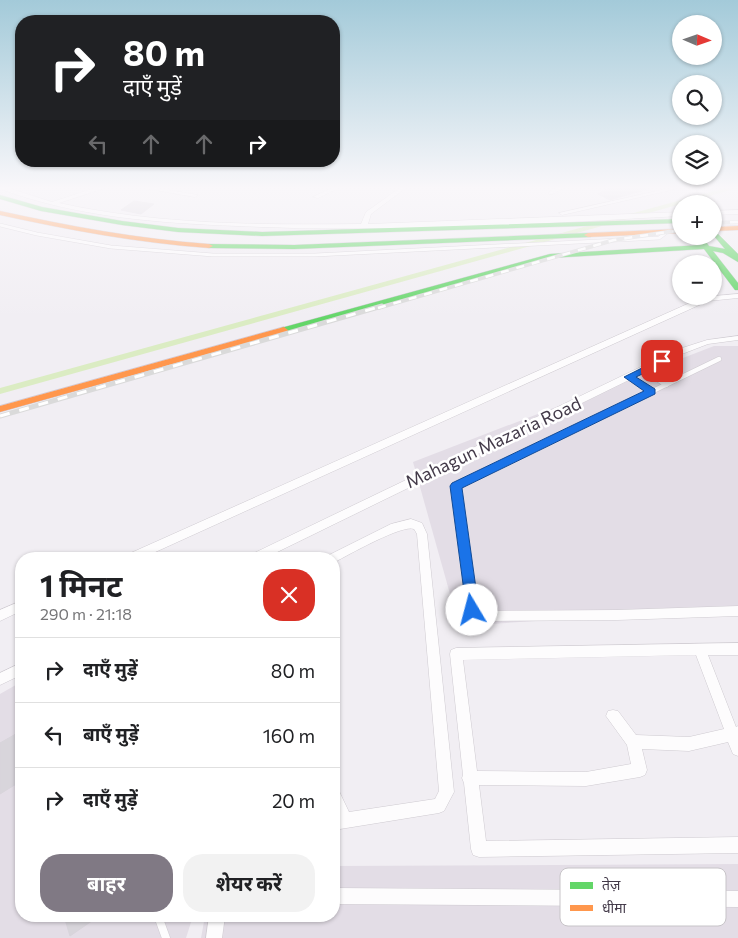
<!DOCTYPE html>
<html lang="hi">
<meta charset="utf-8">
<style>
:root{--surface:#fff;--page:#f2f2f2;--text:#202124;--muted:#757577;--line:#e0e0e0;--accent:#807984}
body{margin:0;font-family:Commissioner,"Noto Sans Devanagari",sans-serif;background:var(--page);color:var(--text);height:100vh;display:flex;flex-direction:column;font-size:19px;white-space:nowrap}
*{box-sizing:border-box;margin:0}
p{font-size:16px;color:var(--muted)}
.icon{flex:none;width:28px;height:28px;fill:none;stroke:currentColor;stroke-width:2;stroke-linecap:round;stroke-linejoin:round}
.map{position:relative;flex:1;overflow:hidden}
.sheet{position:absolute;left:15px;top:552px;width:325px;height:370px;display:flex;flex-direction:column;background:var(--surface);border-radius:20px;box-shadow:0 1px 4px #0004}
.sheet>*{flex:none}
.guide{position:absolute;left:15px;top:15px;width:325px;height:152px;border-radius:20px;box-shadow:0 1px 4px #0004;background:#202124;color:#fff;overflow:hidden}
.needle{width:32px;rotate:92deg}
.buttons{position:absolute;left:672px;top:15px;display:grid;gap:10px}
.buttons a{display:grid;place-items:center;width:50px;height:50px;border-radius:50%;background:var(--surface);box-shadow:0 1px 4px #0004;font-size:25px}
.pin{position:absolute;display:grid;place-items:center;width:42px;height:42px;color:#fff;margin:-21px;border-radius:10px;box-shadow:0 2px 8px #0006}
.me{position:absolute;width:55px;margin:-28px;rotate:352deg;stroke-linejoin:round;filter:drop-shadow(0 0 4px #0008)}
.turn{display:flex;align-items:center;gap:18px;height:105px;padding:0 25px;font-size:22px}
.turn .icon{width:65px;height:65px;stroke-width:2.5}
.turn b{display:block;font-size:35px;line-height:42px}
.lanes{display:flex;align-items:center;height:48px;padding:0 25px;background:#0003;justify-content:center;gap:25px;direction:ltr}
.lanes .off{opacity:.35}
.round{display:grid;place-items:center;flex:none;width:52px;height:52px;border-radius:20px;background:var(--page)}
.head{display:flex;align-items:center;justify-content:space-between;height:85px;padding:0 25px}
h1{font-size:30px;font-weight:700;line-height:38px}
.cta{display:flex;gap:10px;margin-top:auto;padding:10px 25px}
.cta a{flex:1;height:58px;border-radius:20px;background:var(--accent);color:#fff;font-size:20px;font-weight:700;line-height:58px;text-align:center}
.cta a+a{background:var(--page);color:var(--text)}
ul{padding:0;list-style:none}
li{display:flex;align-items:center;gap:15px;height:65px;padding:0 25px;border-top:1px solid var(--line)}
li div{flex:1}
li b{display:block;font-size:19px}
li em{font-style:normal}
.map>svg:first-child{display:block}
</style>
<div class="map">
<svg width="738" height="938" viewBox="0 0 738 938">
<rect width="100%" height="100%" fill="#f1eef3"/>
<g fill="#e3dde6">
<polygon points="714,346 738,346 738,608 459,626 413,462"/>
<polygon points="21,682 21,916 193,916 186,938 0,938 0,694"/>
<polygon points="738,864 738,938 201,938 205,916 334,916 334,866"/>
</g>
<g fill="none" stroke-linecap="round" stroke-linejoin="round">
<polygon fill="#dbecc3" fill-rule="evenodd" points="728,187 738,188 0,394 0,388"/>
</g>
<g fill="#d8d5db" stroke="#d8d4db">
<polygon points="610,187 650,187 651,188 610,200 598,194"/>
<polygon points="134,201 154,204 141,214 121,210"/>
<polygon points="21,731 21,781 0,794 0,743"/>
<polygon points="64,916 99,916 70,936"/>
</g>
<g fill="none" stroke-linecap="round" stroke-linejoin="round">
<g stroke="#cfcbd1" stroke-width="4">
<polyline id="lane-far3" points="0,225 37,234 111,247 213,255 315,255 659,238 667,232"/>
</g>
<g stroke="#cfcbd1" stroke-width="5.5">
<g id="lane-far2">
<polyline points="644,370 666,385"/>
<polyline points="629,377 651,392"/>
<polyline points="500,465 719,359"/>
</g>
</g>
<g stroke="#cfcbd1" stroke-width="7">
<polyline id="lane-far1" points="472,610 456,486 502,464"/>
</g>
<g stroke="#cfcbd1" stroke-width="9">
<polyline id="lane" points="158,916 166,938"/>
</g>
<g stroke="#cfcbd1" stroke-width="1">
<g id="street">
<path d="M0 187H5L52 202 98 187H106L105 188 59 203C158 225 261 225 361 224L366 212 401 187H407L371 214 368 224 681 212V216C534 224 386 233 238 226 157 223 77 217 0 189Z"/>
<polygon points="138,187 151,187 198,195 195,197"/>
<polygon points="302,187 309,187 303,190 299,190 299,188"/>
<polygon points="334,187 341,187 318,198 313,197"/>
<polygon points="558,187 565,187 553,194 549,194 549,192"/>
<polygon points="675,187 684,187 562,215 559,213"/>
<polygon points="738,210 738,214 714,215 714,211"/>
<polygon points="738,294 738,298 708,301 140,559 122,559 124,556 703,297"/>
<polygon points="738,336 738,340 708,344 682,354 263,559 246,559 248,556 676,350 707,340"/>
<path d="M411 519 422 523 427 534 454 792 444 811 439 813 334 830V789L339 791 349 812 435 799 439 791 417 534 414 529C403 524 348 555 335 562L334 563V559H325L327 556 391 524Z"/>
<polygon points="21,601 21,611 0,621 0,610"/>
<polygon points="472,605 487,611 617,610 738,606 738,616 617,620 486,621 468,614 466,610 468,606"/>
<path d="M738 643V655H708L736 727 738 726V756L733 754 728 742 689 751 642 749 647 770 645 775 640 777 586 786 479 785 486 841 738 837V853L479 857 473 855 471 849 464 783 462 778 463 775 450 654 451 650 456 648ZM696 655 724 729 689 737 636 735 618 711 613 710 608 711 606 716 627 745 631 764 586 772 477 771 463 660Z"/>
<polygon points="21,663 21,675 0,685 0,673"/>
<polygon points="334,888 738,891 738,907 334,904"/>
<polygon points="209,916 225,916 222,938 206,938"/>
</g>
</g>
<g stroke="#d2cad6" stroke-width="1">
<g id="fast">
<polygon points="0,195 42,207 122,221 178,228 262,232 681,219 681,223 262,236 178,232 122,225 41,211 0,199"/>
<polygon points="714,230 738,254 738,262 723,253 713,251 738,283 738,290 735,290 704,249 550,258 287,332 284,333 280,330 281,328 550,254 701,245 694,236 702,236 709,246 725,249 714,236"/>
<polygon points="588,233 592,235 591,237 294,249 209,248 205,246 209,244 294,245"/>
</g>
</g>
<g stroke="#d2cad6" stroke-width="1">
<g id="slow">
<path d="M0 211C69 226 138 239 209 244L213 246 209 248C138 243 69 230 0 215Z"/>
<polygon points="738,226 738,230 714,231 714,227"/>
<polygon points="681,229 681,233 588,237 584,235 588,233"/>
<polygon points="284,327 288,330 287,332 0,412 0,406"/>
</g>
</g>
<use href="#lane-far3" stroke="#fdfcfd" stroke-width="3"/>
<use href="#lane-far2" stroke="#fdfcfd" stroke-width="4.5"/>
<use href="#lane-far1" stroke="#fdfcfd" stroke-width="5.5"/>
<use href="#lane" stroke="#fdfcfd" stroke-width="8"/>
<use href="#street" fill="#fdfcfd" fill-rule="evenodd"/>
<use href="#fast" fill="#63d668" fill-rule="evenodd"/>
<use href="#slow" fill="#ff974d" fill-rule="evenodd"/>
<g stroke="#dadada" stroke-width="4">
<g id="rail-far1">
<polyline points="714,223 738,222"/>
<polyline points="378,308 614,240 681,230"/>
</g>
</g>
<g stroke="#dadada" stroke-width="5">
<polyline id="rail" points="0,416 382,306"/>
</g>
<use href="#rail-far1" stroke="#fff" stroke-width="2.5" stroke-dasharray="8" stroke-linecap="butt"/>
<use href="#rail" stroke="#fff" stroke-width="3" stroke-dasharray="10" stroke-linecap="butt"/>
</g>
<linearGradient id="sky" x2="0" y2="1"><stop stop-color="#a3cad9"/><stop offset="0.59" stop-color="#f9f7fa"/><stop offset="1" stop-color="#f9f7fa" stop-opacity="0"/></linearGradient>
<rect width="738" height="318" fill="url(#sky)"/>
<polygon fill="#1a73e8" stroke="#114b97" points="662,358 665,359 665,363 636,377 655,389 655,394 462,488 479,610 477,614 472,616 467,614 450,486 452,483 644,391 624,377"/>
<g text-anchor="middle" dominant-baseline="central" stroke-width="5" stroke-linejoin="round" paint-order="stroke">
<g font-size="18" fill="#433a49" stroke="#fff">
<text transform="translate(493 442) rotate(-25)">Mahagun Mazaria Road</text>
</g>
</g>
<rect x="560" y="868" width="166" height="58" rx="8" fill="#fff" stroke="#c7c4c8" stroke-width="1"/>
<rect x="570" y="882" width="23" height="7" fill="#63d668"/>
<rect x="570" y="905" width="23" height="6" fill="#ff974d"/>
<g font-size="14" fill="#433a49">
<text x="602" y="890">तेज़</text>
<text x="602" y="913">धीमा</text>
</g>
</svg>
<div class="buttons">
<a><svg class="needle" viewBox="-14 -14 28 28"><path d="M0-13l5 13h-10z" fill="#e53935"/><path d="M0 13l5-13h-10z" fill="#757577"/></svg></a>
<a><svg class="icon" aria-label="search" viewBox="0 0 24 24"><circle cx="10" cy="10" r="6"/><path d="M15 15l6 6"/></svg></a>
<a><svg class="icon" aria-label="layers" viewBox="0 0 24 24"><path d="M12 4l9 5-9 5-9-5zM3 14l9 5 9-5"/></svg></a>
<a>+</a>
<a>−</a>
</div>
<div class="pin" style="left:662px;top:361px;background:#d93025"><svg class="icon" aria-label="arrive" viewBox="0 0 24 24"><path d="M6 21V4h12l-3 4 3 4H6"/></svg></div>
<svg class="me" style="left:472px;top:610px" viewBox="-20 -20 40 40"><circle r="19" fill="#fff"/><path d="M0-13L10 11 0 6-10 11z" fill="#1a73e8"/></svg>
<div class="guide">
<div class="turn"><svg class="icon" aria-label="right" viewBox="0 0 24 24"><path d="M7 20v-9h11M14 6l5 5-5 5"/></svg><div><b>80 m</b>दाएँ मुड़ें</div></div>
<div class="lanes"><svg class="icon off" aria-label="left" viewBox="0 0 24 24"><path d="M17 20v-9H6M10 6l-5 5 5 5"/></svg><svg class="icon off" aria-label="ahead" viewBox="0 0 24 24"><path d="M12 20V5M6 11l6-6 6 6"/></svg><svg class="icon off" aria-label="ahead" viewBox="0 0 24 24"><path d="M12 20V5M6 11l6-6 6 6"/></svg><svg class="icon" aria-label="right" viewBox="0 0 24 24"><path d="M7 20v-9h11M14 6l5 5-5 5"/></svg></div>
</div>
<section class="sheet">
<div class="head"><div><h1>1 मिनट</h1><p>290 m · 21:18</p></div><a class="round" style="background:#d93025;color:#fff"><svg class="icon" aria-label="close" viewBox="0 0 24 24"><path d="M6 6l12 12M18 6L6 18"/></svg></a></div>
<ul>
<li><svg class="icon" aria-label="right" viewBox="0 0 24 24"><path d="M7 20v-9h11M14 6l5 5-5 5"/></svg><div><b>दाएँ मुड़ें</b></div><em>80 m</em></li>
<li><svg class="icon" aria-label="left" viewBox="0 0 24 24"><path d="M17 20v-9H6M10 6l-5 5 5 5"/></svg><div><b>बाएँ मुड़ें</b></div><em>160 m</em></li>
<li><svg class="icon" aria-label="right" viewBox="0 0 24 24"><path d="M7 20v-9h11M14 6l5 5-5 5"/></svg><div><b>दाएँ मुड़ें</b></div><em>20 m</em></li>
</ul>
<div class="cta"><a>बाहर</a><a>शेयर करें</a></div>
</section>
</div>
